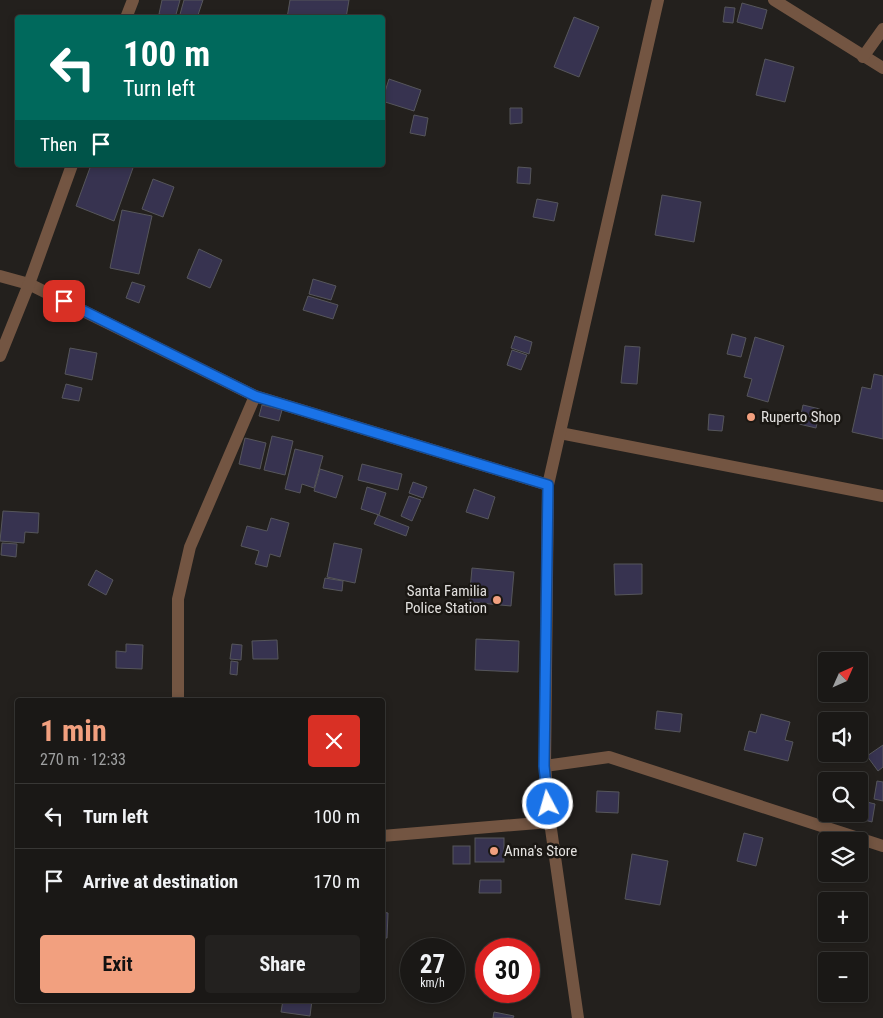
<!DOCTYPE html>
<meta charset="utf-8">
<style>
:root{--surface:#1a1816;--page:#23211f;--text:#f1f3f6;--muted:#9fa0a1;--line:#383735;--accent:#f2a07f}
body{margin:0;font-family:"Roboto Condensed",sans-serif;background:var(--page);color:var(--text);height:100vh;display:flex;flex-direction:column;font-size:19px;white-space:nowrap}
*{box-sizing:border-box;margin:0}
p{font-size:16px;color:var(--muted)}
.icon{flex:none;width:28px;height:28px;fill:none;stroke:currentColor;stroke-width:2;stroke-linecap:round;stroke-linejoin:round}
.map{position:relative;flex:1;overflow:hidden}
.side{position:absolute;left:15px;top:698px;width:370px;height:305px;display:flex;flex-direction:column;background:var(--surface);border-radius:5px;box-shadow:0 2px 8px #0003,0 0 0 1px var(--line)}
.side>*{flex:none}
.guide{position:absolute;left:15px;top:15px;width:370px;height:152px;border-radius:5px;box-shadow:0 2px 8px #0003,0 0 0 1px var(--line);background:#00695c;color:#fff;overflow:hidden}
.needle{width:32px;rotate:45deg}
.fabs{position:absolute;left:818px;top:652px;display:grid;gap:10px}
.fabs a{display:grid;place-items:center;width:50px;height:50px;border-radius:5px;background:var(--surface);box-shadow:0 2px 8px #0003,0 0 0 1px var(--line);font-size:25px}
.speed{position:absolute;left:400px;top:938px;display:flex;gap:10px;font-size:25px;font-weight:700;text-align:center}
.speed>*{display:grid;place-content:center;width:65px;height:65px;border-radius:50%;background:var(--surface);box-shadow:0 2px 8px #0003,0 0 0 1px var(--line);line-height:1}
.speed small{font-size:12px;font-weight:400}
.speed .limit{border:8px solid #d22;background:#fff;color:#111}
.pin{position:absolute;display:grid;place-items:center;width:42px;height:42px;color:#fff;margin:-21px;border-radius:10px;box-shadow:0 2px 8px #0006}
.me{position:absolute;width:55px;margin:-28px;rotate:354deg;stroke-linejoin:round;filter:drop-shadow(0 0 4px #0008)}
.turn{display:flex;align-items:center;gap:18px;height:105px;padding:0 25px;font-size:22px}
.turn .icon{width:65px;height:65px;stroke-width:2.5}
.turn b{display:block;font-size:35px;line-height:42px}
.then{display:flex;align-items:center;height:48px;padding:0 25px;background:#0003;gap:10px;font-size:19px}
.round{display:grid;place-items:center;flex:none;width:52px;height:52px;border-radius:5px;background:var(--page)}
.headline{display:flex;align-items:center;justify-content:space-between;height:85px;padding:0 25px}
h1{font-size:30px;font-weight:700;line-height:38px;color:var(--accent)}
.cta{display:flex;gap:10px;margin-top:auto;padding:10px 25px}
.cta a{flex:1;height:58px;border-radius:5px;background:var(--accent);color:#111;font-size:20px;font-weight:700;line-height:58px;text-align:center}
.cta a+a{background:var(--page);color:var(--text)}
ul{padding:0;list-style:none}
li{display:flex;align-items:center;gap:15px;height:65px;padding:0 25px;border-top:1px solid var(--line)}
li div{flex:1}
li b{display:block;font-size:19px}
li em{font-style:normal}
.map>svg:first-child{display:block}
</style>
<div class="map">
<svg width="883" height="1018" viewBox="0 0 883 1018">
<rect width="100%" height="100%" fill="#23201d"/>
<g fill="#373350" stroke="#56565b">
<polygon points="162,0 180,0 175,18 159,14"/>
<polygon points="184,0 203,0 197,18 179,18"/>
<polygon points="290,0 349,0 346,18 287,18"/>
<polygon points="742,3 767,10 762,29 737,22"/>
<polygon points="725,7 735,8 733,23 723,22"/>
<polygon points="574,17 599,27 579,77 554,67"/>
<polygon points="765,59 794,67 785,102 756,95"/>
<polygon points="389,79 421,90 414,111 382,101"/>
<polygon points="510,108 522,108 522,123 510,124"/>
<polygon points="414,115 428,118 425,136 410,133"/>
<polygon points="91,165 134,165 114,221 76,206"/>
<polygon points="518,167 531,168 530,184 517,183"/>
<polygon points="153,179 174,187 163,217 142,209"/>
<polygon points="662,195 701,202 694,242 655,235"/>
<polygon points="537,199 558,203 554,221 533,217"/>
<polygon points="122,210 152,216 139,274 110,268"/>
<polygon points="199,249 222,260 210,288 187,278"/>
<polygon points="313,279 336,286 331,300 309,294"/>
<polygon points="132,282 145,286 139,303 126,298"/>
<polygon points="308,296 338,305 333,319 303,310"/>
<polygon points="732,334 746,338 741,357 727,354"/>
<polygon points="515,336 532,342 529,354 511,348"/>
<polygon points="755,337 784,346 768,402 747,396 752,379 744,377"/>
<polygon points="625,346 640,347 637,384 621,383"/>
<polygon points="70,348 97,353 92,380 65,374"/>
<polygon points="512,350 527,355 521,370 507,365"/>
<polygon points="874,374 883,376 883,439 852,432 862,387 871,389"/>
<polygon points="66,384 82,388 79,401 62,398"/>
<polygon points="262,405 282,410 279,421 259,416"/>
<polygon points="803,405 820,409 816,428 799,424"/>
<polygon points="709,414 724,416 722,431 708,430"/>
<polygon points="272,436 293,441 285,475 264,470"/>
<polygon points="245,438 266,443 260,469 239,464"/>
<polygon points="295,449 323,456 314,488 302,484 300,493 285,489"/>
<polygon points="362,464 402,474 398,490 358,480"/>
<polygon points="320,469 343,476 336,498 314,491"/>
<polygon points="413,482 427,487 423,498 409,493"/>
<polygon points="367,487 386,493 379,515 361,509"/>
<polygon points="474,489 495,497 488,519 466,512"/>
<polygon points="409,496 421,500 412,521 401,516"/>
<polygon points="3,511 39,513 38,533 25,532 24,543 0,541"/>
<polygon points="378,515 409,527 406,536 374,524"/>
<polygon points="271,518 289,523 280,557 270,554 267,567 255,564 259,551 241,546 247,526 267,531"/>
<polygon points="2,543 17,544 16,557 1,555"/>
<polygon points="334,543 362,549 355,583 327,577"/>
<polygon points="614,564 642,564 642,594 615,595"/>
<polygon points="472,568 514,572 511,606 469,602"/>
<polygon points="96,570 113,580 106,595 88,585"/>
<polygon points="325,578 343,581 342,591 323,588"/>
<polygon points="476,639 519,641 518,672 475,670"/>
<polygon points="277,640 278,659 253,659 252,641"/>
<polygon points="126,644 143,645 142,669 116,668 116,651 126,652"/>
<polygon points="232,644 242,645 241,660 230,659"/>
<polygon points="231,661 238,662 237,675 230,674"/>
<polygon points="657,711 682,714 680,732 655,729"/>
<polygon points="761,714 790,722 785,740 793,742 788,761 744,750 749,731 756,733"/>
<polygon points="883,745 883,767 878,771 867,756"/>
<polygon points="877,781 883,782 883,801 874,799"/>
<polygon points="597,791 619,792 618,813 596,812"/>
<polygon points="859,800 875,804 872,822 853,817 853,814 859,814"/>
<polygon points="744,833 763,838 756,866 737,861"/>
<rect x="475" y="838" width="29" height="24"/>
<rect x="453" y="846" width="17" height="18"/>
<polygon points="632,854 668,861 660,905 625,899"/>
<polygon points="480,880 501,880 501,893 479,893"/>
<polygon points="382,912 388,913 387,938 382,938"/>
<polygon points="283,1000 312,1000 310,1016 281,1012"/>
<polygon points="494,1012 514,1016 513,1018 493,1018"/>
</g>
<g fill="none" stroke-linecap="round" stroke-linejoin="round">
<g stroke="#735542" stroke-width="12">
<polyline points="774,0 883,68"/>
<polyline points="126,18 133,0"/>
<polyline points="863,57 883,29"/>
<polyline points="0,276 29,284 255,396 548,485"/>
<polyline points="0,356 29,284 72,165"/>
<polyline points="560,433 883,496"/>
<polyline points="178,700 178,599 190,547 255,396"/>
<polyline points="545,766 609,757 883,846"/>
<polyline points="382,836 550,822"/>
<polyline points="578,1018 550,822 545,766 548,485 658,0"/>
</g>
</g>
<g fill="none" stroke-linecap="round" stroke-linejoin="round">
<g stroke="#114b97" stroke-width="12">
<polyline id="route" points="64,301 255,396 548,485 544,766 548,804"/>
</g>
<use href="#route" stroke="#1a73e8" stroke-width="9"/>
</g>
<g fill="#f2a07f" stroke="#1a1713" stroke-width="2">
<circle cx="751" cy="417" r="5"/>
<circle cx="497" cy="600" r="5"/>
<circle cx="494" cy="851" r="5"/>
</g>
<g text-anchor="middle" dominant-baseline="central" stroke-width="5" stroke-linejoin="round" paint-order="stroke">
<g font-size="15" fill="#e2e0de" stroke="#1a1713" text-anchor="start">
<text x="761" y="417">Ruperto Shop</text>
<text x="487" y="591" text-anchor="end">Santa Familia<tspan x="487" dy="17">Police Station</tspan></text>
<text x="504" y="851">Anna's Store</text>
</g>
</g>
</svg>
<div class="fabs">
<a><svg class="needle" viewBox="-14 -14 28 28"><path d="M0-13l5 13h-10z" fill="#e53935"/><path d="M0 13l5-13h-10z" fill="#9fa0a1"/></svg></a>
<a><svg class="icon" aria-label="sound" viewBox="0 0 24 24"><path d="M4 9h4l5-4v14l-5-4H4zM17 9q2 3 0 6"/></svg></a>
<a><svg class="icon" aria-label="search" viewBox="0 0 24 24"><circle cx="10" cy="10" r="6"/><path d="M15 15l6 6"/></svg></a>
<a><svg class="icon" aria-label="layers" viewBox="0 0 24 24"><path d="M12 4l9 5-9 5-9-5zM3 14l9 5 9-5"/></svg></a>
<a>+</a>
<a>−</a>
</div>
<div class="speed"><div>27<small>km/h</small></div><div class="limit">30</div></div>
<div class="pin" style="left:64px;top:301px;background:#d93025"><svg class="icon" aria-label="arrive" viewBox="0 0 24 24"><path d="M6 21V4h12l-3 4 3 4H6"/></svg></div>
<svg class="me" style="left:548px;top:804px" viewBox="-20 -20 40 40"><circle r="17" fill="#1a73e8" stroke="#fff" stroke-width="3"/><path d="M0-11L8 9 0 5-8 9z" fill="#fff"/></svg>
<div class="guide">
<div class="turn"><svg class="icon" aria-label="left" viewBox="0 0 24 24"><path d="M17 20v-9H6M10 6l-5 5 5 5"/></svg><div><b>100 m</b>Turn left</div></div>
<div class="then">Then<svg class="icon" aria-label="arrive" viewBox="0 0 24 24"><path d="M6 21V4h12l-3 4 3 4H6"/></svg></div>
</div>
<section class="side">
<div class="headline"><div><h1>1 min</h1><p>270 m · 12:33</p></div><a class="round" style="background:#d93025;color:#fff"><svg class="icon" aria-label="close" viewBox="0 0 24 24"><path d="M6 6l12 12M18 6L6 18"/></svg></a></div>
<ul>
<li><svg class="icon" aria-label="left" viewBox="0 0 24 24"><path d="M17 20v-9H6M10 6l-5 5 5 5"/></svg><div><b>Turn left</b></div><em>100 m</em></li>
<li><svg class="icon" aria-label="arrive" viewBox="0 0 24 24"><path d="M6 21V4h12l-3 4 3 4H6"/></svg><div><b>Arrive at destination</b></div><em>170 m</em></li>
</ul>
<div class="cta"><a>Exit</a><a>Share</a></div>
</section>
</div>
